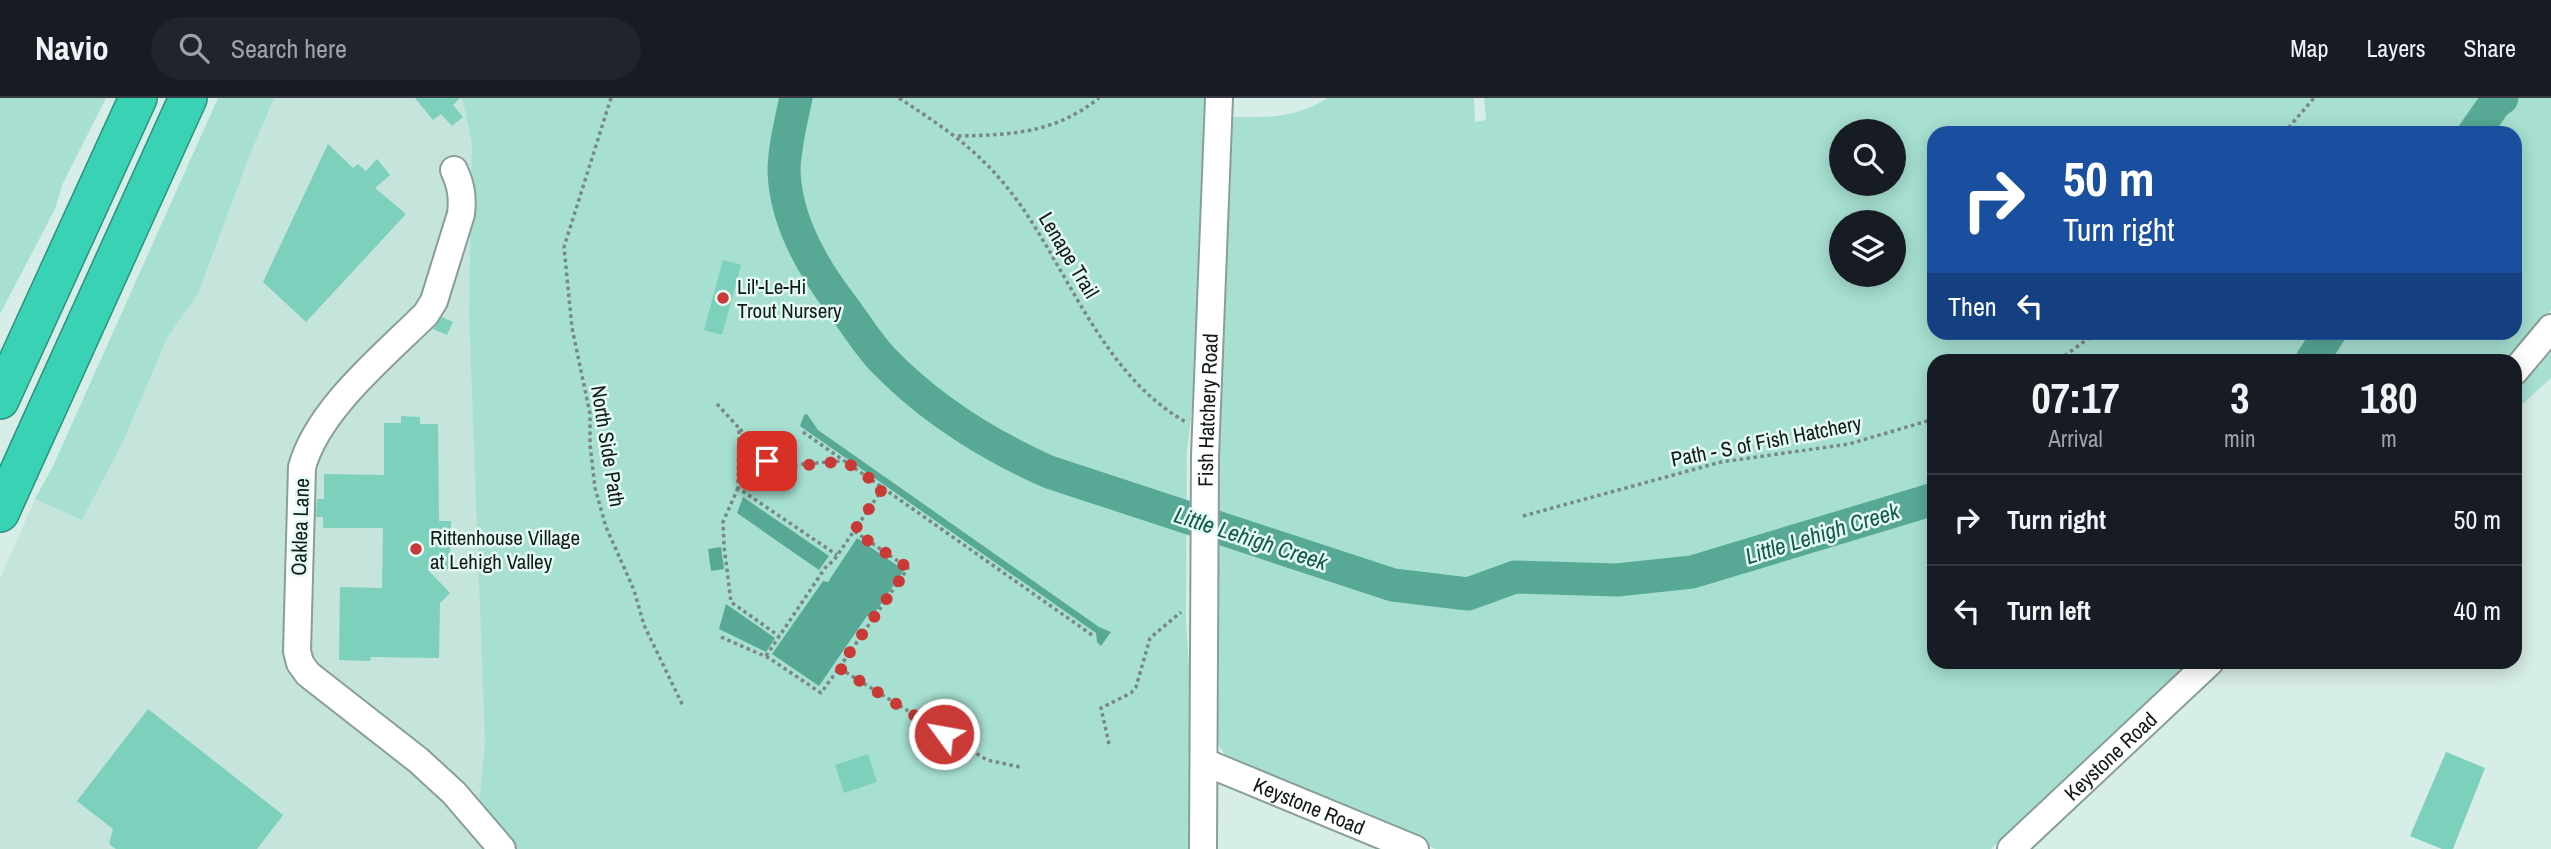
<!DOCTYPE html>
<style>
:root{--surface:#171b24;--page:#20242c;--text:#f1f3f6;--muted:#9ea1a6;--line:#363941}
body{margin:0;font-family:"Archivo Narrow",sans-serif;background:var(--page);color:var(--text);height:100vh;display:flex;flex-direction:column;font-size:26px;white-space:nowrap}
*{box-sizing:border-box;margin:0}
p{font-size:23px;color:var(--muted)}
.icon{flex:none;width:38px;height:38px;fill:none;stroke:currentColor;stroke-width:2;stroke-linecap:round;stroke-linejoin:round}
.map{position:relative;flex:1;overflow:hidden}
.sheet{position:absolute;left:1927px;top:256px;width:595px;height:315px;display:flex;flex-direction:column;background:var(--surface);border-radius:21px;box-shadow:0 4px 18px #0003}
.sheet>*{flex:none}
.hud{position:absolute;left:1927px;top:28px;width:595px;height:214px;border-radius:21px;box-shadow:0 4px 18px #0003;background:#1a4fa0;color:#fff;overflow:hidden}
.buttons{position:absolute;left:1829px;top:21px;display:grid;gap:14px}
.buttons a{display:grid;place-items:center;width:77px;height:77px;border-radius:50%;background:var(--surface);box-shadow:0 4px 18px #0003;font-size:35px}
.pin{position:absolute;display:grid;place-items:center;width:60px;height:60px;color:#fff;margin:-30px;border-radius:14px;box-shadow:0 4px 10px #0006}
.me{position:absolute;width:77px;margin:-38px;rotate:302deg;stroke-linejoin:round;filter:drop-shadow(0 0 5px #0008)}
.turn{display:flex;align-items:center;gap:24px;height:147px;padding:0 21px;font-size:32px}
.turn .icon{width:91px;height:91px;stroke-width:2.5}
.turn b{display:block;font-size:49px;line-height:60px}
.then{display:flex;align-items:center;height:66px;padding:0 21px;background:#0003;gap:14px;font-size:26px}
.eta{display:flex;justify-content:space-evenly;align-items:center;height:119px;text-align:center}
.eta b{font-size:42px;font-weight:700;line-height:49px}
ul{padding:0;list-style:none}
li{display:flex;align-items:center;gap:21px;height:91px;padding:0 21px;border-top:2px solid var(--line)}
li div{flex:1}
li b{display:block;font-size:26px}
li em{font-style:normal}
header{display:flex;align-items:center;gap:42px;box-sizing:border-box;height:98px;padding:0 35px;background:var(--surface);border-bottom:2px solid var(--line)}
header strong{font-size:33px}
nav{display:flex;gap:38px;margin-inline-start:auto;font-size:24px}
.search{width:490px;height:63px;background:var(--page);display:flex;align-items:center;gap:18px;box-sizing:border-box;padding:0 24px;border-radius:38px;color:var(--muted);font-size:26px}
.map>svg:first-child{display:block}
</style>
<header>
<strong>Navio</strong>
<div class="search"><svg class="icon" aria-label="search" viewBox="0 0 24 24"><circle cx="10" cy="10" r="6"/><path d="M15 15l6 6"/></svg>Search here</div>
<nav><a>Map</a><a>Layers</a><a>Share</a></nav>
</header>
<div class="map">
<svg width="2551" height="751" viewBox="0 0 2551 751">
<rect width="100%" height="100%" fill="#d7ede7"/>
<polygon fill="#c5e4db" points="274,0 462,0 472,46 485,644 479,705 515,751 0,751 0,481 35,401 82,422 124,342 167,240 198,196 249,59"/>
<g fill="#a7e0d1" fill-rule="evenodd">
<polygon points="0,0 106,0 63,85 55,111 0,216"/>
<polygon points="218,0 274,0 249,59 198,196 167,240 124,342 82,422 35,401 54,366"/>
<polygon points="462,0 1206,0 1195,287 1187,353 1186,522 1196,671 1194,751 515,751 479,705 485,644 469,216 472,46"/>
<path d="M1328 0H1474L1475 24 1486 22 1484 0H2551V212L2510 262H1934V564H2188L1991 751H1436L1313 700 1226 658 1219 648 1215 628 1216 252 1230 19C1269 19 1293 21 1328 0ZM1841 33H1894V86H1841ZM1934 35H2515V234H1934ZM1841 124H1894V177H1841Z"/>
<polygon points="2551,245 2551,280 2515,313 2515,286"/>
</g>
<g fill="#57a996">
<polygon points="807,316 818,332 1099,529 1111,534 1101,548 1097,544 1096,535 800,328 804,317"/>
<polygon points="743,399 829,458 819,472 737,415"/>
<polygon points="857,440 904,472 872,519 867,518 819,588 772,556 823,483 828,484"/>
<polygon points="721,449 724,471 711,473 708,451"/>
<polygon points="726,506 775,540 766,554 719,531"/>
</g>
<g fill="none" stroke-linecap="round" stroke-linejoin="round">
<g stroke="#57a996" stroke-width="33">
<path d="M796 0C791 23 784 51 784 74 786 123 811 167 840 205 854 223 866 244 882 261 929 310 988 347 1049 374L1393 487 1468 496 1515 479 1617 482 1692 474 1934 401"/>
<polyline points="2474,35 2495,5 2502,0"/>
<polyline points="2312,262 2330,234"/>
</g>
</g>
<g fill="#7dd0bb">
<polygon points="415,0 460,0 453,7 463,19 452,28 441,16 433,22"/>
<polygon points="328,46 353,70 358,66 366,73 377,61 390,77 375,90 406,116 306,224 263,184"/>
<polygon points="723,162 741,167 722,237 704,232"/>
<polygon points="442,219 453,224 447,237 433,231"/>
<polygon points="401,318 420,319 420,326 438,326 439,423 451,423 450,471 427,471 450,495 440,505 439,560 371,559 370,563 339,562 340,489 382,490 383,430 323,430 323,419 316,419 317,401 324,401 324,376 384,377 384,325 401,325"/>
<polygon points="148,611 283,717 257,751 116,751 109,746 113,731 77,703"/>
<polygon points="2446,654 2485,670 2453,751 2442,751 2410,738"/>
<polygon points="868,656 877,684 844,695 835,667"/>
</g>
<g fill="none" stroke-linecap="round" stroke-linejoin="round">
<g stroke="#8a9e99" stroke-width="30">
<g id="minor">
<path d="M454 72C461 87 463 99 461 116L434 203 426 216C384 258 318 311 302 369L297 553 300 565 308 576 418 662 454 695 502 751"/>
<polyline points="2515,273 2551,230"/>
<path id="s1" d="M1204 664 1415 751"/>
<path id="s2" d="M1203 751 1205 358 1219 0"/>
<path id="s3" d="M2011 751 2210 564"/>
</g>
</g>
<g stroke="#2c927d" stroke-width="40">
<g id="highway">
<polyline points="0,302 138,0"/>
<polyline points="0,415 188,0"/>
</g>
</g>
<g stroke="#798884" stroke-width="3.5" stroke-dasharray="3.5 3.5" stroke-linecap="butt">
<polyline points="611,0 564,149 572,230 590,316 590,347 595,390 606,429 634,492 644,527 683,608"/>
<path d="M899 0C949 33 983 55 1019 105 1070 177 1105 279 1186 324"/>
<polyline points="2284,35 2314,0"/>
<path d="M958 38C1012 37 1055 35 1099 0"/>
<polyline points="2059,262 2097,234"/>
<polyline points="717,306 739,330 738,390 837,457"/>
<polyline points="740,331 767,363 779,368 842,363"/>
<polyline points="803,334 883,390 854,433"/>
<polyline points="738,390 723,424 724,448 731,504 779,538"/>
<polyline points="883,390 1092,537"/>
<polyline points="1523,418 1721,364 1849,346 1934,321"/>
<polyline points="721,539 769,560 821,595 839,570 987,662 1020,669"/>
<polyline points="766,558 825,470 834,462 854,433 908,470 839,570"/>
<polyline points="1109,646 1101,610 1131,595 1136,589 1150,540 1181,514"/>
</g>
<use href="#minor" stroke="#fff" stroke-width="26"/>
<use href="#highway" stroke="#3ad2b4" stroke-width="37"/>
</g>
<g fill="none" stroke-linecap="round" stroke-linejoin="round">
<polyline stroke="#c93a36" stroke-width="12" stroke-dasharray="0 21.6" points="767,363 786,369 845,363 883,390 854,433 908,470 839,570 944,636"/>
</g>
<g fill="#c93a36" stroke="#e4faf4" stroke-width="2.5">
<circle cx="723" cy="200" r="7"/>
<circle cx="416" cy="451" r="7"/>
</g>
<g text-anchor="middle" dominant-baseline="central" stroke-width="5" stroke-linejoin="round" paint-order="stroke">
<g font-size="21" fill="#131b18" stroke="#e4faf4">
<text transform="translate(1069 157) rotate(59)">Lenape Trail</text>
<text stroke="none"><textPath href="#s2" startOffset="439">Fish Hatchery Road</textPath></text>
<text transform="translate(1766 343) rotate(-11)">Path - S of Fish Hatchery</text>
<text transform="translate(608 348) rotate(81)">North Side Path</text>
<text transform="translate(300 429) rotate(-88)">Oaklea Lane</text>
<text stroke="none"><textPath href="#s3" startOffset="136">Keystone Road</textPath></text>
<text stroke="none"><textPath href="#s1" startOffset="114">Keystone Road</textPath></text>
</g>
<g font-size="21" fill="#131b18" stroke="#e4faf4" text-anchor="start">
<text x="737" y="188">Lil'-Le-Hi<tspan x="737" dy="24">Trout Nursery</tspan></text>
<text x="430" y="439">Rittenhouse Village<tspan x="430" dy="24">at Lehigh Valley</tspan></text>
</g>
<g font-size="23" font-style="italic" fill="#15594c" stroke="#e4faf4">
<text transform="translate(1822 435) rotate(-17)">Little Lehigh Creek</text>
<text transform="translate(1251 440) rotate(18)">Little Lehigh Creek</text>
</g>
</g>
</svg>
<div class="buttons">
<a><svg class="icon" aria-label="search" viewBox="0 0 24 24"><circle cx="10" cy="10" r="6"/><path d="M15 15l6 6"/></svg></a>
<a><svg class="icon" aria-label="layers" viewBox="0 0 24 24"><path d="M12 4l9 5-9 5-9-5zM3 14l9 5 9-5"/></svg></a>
</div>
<div class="pin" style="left:767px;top:363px;background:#d93025"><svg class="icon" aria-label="arrive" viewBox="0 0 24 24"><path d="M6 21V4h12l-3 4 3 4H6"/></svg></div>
<svg class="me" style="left:944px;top:636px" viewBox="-20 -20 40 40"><circle r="17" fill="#c93a36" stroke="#fff" stroke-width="3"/><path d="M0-11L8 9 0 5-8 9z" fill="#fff"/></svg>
<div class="hud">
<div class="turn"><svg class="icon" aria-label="right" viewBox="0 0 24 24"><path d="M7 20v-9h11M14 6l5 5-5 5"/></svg><div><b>50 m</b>Turn right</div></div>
<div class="then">Then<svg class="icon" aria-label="left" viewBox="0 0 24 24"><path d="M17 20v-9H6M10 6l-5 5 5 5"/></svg></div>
</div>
<section class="sheet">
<div class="eta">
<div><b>07:17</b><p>Arrival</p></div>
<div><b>3</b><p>min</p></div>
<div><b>180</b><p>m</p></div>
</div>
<ul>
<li><svg class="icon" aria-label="right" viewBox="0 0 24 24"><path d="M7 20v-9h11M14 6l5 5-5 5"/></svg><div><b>Turn right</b></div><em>50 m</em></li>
<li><svg class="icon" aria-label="left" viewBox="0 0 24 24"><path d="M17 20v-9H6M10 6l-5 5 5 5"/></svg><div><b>Turn left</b></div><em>40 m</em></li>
</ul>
</section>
</div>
